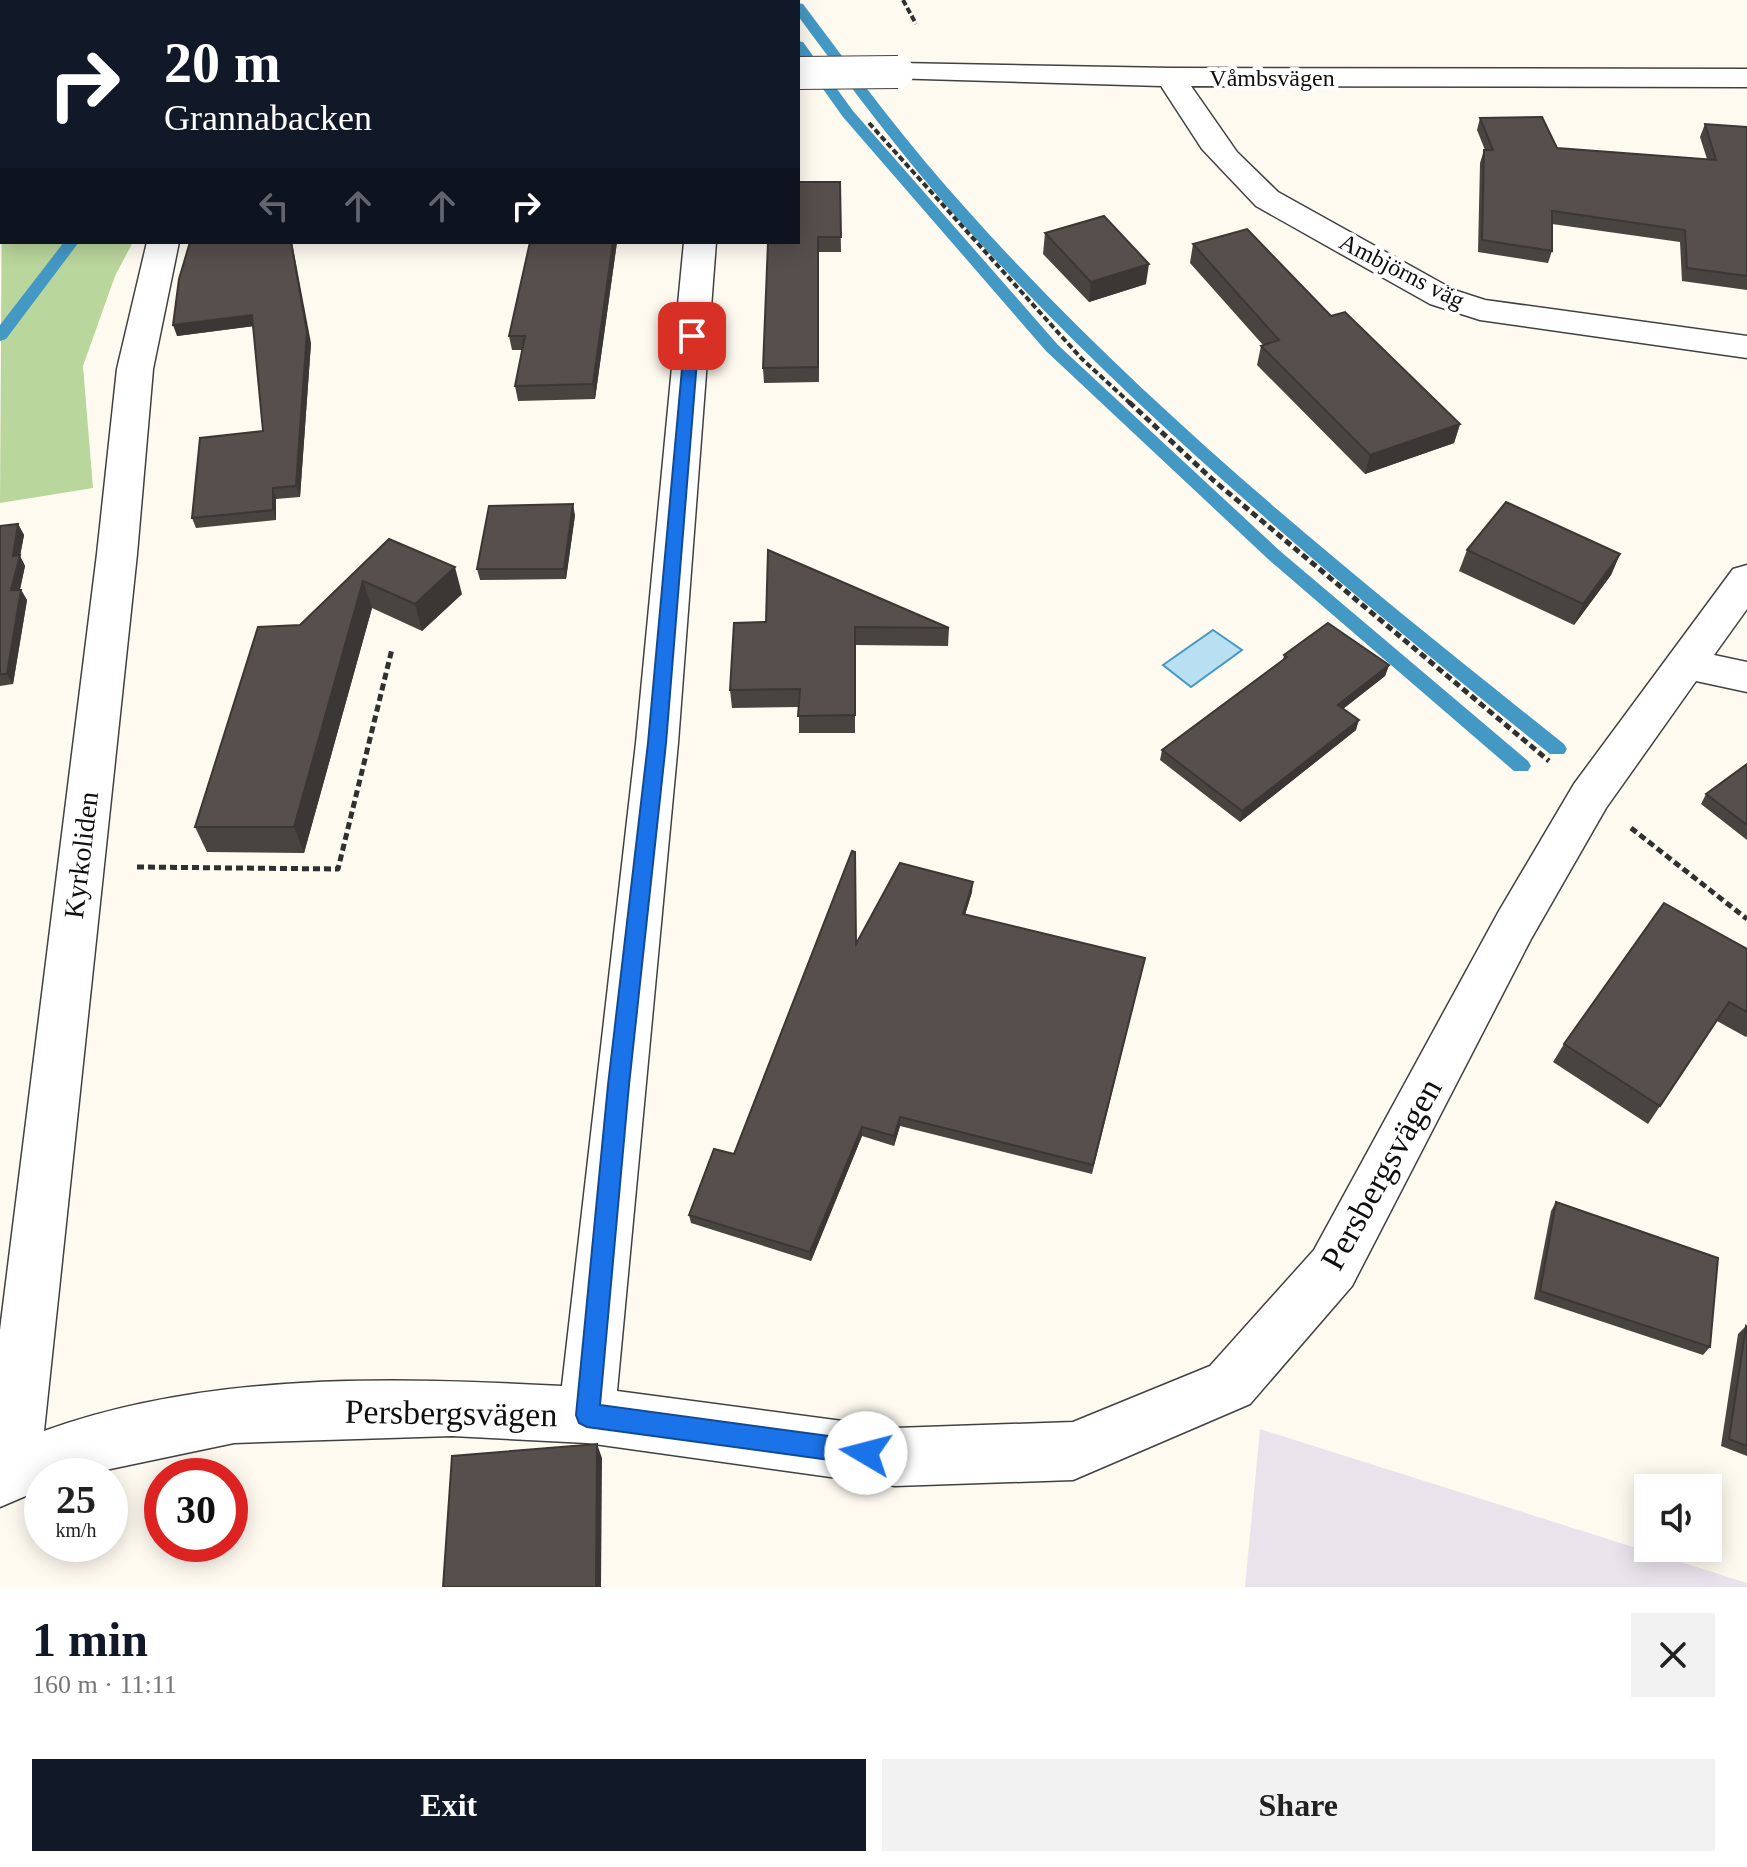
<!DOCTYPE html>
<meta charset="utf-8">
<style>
:root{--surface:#fff;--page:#f2f2f2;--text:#222;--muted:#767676;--accent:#111827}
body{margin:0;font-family:Georgia,serif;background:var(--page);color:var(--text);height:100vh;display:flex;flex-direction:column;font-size:30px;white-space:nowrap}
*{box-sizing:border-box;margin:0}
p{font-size:26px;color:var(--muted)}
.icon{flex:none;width:44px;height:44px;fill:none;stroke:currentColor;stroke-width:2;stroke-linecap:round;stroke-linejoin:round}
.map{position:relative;height:1587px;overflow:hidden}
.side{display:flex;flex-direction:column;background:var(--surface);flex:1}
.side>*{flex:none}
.hud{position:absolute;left:0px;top:0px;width:800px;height:244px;box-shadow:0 4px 20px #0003;background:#111827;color:#fff;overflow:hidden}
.tools{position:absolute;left:1634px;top:1474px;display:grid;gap:16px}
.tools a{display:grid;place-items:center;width:88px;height:88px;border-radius:0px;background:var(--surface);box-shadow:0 4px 20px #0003;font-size:40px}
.speed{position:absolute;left:24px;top:1458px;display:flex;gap:16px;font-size:40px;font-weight:700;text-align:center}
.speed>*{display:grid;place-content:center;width:104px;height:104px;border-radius:50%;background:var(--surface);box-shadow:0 4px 20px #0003;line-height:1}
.speed small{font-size:20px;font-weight:400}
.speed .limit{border:12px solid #d22;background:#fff;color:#111}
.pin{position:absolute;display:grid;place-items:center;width:68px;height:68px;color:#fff;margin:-34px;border-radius:16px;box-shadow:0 4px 12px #0006}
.me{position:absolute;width:88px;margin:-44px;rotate:278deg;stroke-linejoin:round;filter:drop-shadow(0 0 6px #0008)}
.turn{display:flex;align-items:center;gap:28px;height:168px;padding:0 32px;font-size:36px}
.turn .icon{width:104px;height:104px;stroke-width:2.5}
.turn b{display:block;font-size:56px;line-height:68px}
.lanes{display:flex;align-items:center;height:76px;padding:0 32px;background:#0003;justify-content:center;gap:40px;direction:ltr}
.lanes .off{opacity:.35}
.round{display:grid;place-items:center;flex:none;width:84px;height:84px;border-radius:0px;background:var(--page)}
.headline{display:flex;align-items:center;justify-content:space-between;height:136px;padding:0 32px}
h1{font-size:48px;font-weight:700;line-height:60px;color:var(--accent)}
.primary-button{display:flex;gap:16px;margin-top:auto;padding:16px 32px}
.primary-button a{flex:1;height:92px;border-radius:0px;background:var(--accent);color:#fff;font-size:32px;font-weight:700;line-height:92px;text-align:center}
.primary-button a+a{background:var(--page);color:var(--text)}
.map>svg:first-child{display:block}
</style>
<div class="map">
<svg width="1747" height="1587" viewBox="0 0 1747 1587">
<rect width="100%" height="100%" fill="#fefaf0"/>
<polygon fill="#ebe3ec" points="1260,1429 1747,1583 1747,1587 1245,1587"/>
<polygon fill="#b9d69c" points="2,181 2,242 133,242 115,276 83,366 93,488 0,503"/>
<polygon fill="#b8e0f2" stroke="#4498c4" stroke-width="2" points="1213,630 1242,650 1191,687 1163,665"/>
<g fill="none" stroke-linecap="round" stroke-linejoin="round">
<g fill="#4498c4" fill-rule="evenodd">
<polygon points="760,0 772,0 773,2 761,2"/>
<path d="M798 3 803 4C856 75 909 146 969 212 1147 411 1356 578 1564 744L1567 749 1564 754H1550C1343 587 1137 418 959 220 901 155 850 86 798 16Z"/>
<polygon points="798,41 803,42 853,111 1058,345 1280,551 1528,761 1531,766 1528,771 1514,771 1268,559 1046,351 843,117 798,54"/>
<polygon points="64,242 79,242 6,339 0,341 0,325"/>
</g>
<g stroke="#414141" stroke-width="3">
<g id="street">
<polygon points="898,63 1171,68 1747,69 1747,87 1191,86 1237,152 1278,192 1454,290 1485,300 1747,336 1747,358 1480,320 1430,304 1256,206 1202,149 1161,86 888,78 883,72 888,66"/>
<rect x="0" y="145" width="2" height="18"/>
<path d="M147 242H179L153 369 137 554 44 1431C208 1372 391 1377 562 1386L636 743 684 242H716L678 743 617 1391 895 1428 1073 1422 1210 1366 1314 1250 1499 911 1574 784 1733 569 1747 565V609L1714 655 1747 662V692L1696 681 1606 808 1531 939 1352 1286 1250 1404 1073 1480 895 1486 587 1443 452 1436 234 1443 77 1476H42V1489L0 1507V1330L97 554 117 369Z"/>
</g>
</g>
<g stroke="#303030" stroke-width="4" stroke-dasharray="6 3" stroke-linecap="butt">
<polyline points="903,0 916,24"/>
<polyline points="869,123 1082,359 1131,404"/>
</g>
<g stroke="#303030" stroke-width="5" stroke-dasharray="7 4" stroke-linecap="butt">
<polyline points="1129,402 1213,480 1549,761"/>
<polyline points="1631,828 1747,919"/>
<polyline points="137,867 338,869 392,649"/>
</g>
<use href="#street" fill="#fff" fill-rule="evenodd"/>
<g stroke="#414141" stroke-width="34" stroke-linecap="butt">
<polyline id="street-bridge" points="798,73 898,72"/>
</g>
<use href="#street-bridge" stroke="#fff" stroke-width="32"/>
</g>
<g fill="#4a4440">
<polygon points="1480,118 1557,148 1707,159 1700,137 1705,124 1747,127 1747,290 1682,281 1680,242 1552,224 1552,251 1548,263 1478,252 1480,163 1484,150 1485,150 1477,130"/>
<polygon points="840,182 841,252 819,252 819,382 764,383 763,368"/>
<polygon points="1045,233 1146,284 1089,302 1043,254"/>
<polygon points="617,242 595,399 518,401 515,386 522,350 512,350 509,336"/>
<polygon points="1193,244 1331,316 1460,424 1454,443 1365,474 1257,365 1261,346 1263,345 1190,263"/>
<polygon points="179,279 311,343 300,497 276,499 276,520 196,528 192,518 263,431 253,326 177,336"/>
<polygon points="575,515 566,579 480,580 477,569"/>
<polygon points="18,524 24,535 20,556 25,566 20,590 21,590 27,600 13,684 0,686 0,526"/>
<polygon points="389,539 462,594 422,631 372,608 304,853 207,852 195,827 300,625"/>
<polygon points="1467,550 1620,554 1611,575 1574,625 1459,571"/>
<polygon points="734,623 949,628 948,646 855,645 855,733 799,733 799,707 732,708 730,690"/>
<polygon points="1284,655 1389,665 1385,676 1343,709 1356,730 1240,822 1160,760 1162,750 1283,660"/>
<polygon points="1747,764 1747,840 1701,804 1706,794"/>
<polygon points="972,892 965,915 1145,958 1092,1174 900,1126 894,1146 862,1136 811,1261 691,1223 689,1215 734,1154 856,944"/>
<polygon points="1747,949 1747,1036 1746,1037 1717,1021 1648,1124 1553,1062 1564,1044"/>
<polygon points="1556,1202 1710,1347 1703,1355 1534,1299 1551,1211"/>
<polygon points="1746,1326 1747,1327 1747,1456 1721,1446 1738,1334"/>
</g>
<g fill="#3c3734">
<polygon points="291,242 292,242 311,343 300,497 296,486"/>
<polygon points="613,242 617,242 595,399 593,384"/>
<polygon points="1149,264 1146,284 1089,302 1091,282"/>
<polygon points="252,315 255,326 177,336 173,325"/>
<polygon points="1460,424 1454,443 1365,474 1370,455"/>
<polygon points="273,488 276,499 276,520 273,510"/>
<polygon points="573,504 575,515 566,579 564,569"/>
<polygon points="18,524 24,535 20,556 25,566 17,601 11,590 13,556"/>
<polygon points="1620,554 1611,575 1574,625 1583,604"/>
<polygon points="455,567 462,594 422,631 415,604"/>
<polygon points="363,581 372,608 304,853 294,827"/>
<polygon points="21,590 27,600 13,684 7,674"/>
<polygon points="1389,665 1385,676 1335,715 1338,705"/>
<polygon points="1359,720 1356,730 1240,822 1242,811"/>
<polygon points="973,882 972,892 962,924 963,914"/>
<polygon points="900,1117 900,1126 894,1146 894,1136"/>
<polygon points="862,1127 862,1136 811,1261 810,1252"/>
<polygon points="597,1444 602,1458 601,1587 596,1587"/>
</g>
<g fill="#564f4b" stroke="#3c3734" stroke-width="2">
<polygon points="1542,117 1557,148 1716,160 1705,124 1747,127 1747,276 1687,268 1685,230 1552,211 1552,251 1482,240 1484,150 1493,150 1480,118"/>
<polygon points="798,182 840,182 841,237 818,237 818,367 763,368 768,242 798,242"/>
<polygon points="1104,216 1149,264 1091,282 1045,233"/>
<polygon points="1247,229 1331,316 1345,312 1460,424 1370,455 1261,346 1279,340 1193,244"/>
<polygon points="190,242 291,242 307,332 296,486 273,488 273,510 192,518 200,438 263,431 252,315 173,325 179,279"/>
<polygon points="530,242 613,242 593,384 515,386 525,336 509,336"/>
<polygon points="1506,502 1620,554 1583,604 1467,550"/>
<polygon points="573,504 564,569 477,569 489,506"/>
<polygon points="18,524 13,556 20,555 11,590 21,590 7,674 0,674 0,526"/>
<polygon points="389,539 455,567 415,604 363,581 294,827 195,827 258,627 300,625"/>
<polygon points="768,550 949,628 855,627 855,715 798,716 800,689 730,690 734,623 766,622"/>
<polygon points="1328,623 1389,665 1338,705 1359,720 1242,811 1162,750 1287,657 1284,655"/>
<polygon points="1747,764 1747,825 1706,794"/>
<polygon points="852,851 855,852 856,944 900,863 973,882 963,914 1145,958 1093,1165 900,1117 894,1136 862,1127 810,1252 689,1215 714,1149 734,1154"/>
<polygon points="1664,903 1747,949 1747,1012 1729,1002 1660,1106 1564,1044"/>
<polygon points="1556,1202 1718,1258 1710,1347 1540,1291"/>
<polygon points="1746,1326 1747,1327 1747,1446 1729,1439"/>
<polygon points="597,1444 596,1587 443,1587 452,1456"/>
</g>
<polygon fill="#1a73e8" stroke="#114b97" stroke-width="2" points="692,331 699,336 666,743 629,1085 600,1405 866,1441 874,1445 877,1453 874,1461 866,1465 587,1427 579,1423 576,1415 608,1085 648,743 685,336"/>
<g text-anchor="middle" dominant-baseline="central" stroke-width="8" stroke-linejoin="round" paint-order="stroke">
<g font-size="24" fill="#0e0e0e" stroke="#fff">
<text x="1272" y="78">Våmbsvägen</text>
<text transform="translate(1402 271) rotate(27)">Ambjörns väg</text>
</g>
<g font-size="28" fill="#0e0e0e" stroke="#fff">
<text transform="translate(81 855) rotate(-83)">Kyrkoliden</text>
</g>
<g font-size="34" fill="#0e0e0e" stroke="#fff">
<text transform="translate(1381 1174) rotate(-61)">Persbergsvägen</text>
<text transform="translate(451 1413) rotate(1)">Persbergsvägen</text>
</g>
</g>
</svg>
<div class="tools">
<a><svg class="icon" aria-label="sound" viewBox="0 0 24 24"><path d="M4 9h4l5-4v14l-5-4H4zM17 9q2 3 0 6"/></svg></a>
</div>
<div class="speed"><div>25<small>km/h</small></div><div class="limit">30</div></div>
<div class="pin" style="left:692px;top:336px;background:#d93025"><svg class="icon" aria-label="arrive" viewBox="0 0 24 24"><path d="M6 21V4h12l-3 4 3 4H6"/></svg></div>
<svg class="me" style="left:866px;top:1453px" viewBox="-20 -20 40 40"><circle r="19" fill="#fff"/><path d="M0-13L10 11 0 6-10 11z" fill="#1a73e8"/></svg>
<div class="hud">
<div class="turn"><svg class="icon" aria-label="right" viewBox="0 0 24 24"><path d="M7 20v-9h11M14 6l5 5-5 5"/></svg><div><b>20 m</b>Grannabacken</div></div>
<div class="lanes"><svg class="icon off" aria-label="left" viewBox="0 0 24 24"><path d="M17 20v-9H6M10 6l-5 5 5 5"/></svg><svg class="icon off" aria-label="ahead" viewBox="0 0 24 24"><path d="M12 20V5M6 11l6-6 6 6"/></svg><svg class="icon off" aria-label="ahead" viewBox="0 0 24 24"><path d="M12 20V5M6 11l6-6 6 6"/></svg><svg class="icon" aria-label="right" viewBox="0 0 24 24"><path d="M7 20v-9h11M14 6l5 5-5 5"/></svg></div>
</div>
</div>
<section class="side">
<div class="headline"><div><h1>1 min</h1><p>160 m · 11:11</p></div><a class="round"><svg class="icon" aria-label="close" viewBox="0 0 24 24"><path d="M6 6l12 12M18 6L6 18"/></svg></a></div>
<div class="primary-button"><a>Exit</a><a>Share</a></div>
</section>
